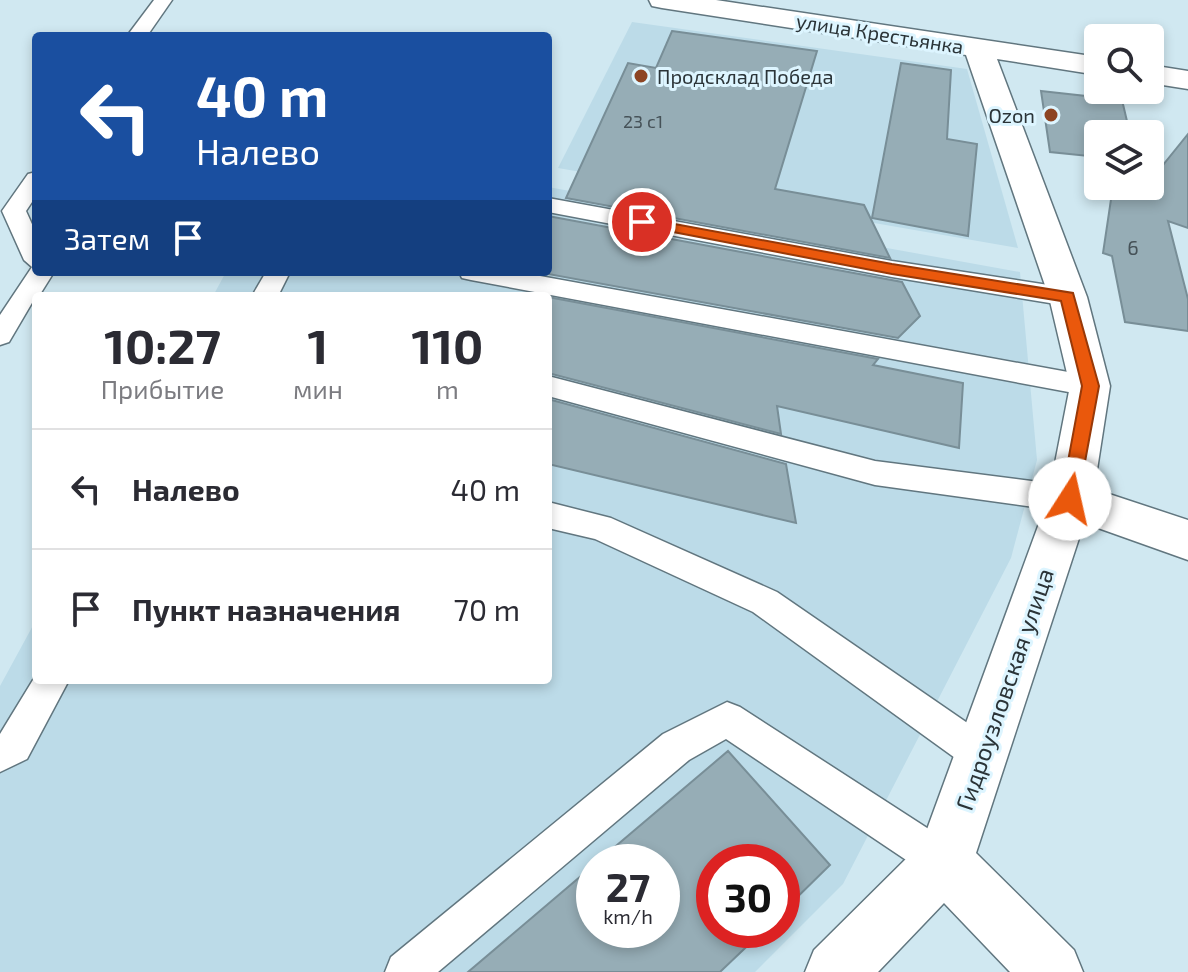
<!DOCTYPE html>
<html lang="ru">
<meta charset="utf-8">
<style>
:root{--surface:#fff;--page:#f7f7f7;--text:#2b2b33;--muted:#7c7c81;--line:#e1e1e2}
body{margin:0;font-family:"Exo 2",sans-serif;background:var(--page);color:var(--text);height:100vh;display:flex;flex-direction:column;font-size:30px;white-space:nowrap}
*{box-sizing:border-box;margin:0}
p{font-size:26px;color:var(--muted)}
.icon{flex:none;width:44px;height:44px;fill:none;stroke:currentColor;stroke-width:2;stroke-linecap:round;stroke-linejoin:round}
.map{position:relative;flex:1;overflow:hidden}
.details{position:absolute;left:32px;top:292px;width:520px;height:392px;display:flex;flex-direction:column;background:var(--surface);border-radius:8px;box-shadow:0 4px 12px #0003}
.details>*{flex:none}
.top-card{position:absolute;left:32px;top:32px;width:520px;height:244px;border-radius:8px;box-shadow:0 4px 12px #0003;background:#1a4fa0;color:#fff;overflow:hidden}
.tools{position:absolute;left:1084px;top:24px;display:grid;gap:16px}
.tools a{display:grid;place-items:center;width:80px;height:80px;border-radius:8px;background:var(--surface);box-shadow:0 4px 12px #0003;font-size:40px}
.speed{position:absolute;left:576px;top:844px;display:flex;gap:16px;font-size:40px;font-weight:700;text-align:center}
.speed>*{display:grid;place-content:center;width:104px;height:104px;border-radius:50%;background:var(--surface);box-shadow:0 4px 12px #0003;line-height:1}
.speed small{font-size:20px;font-weight:400}
.speed .limit{border:12px solid #d22;background:#fff;color:#111}
.pin{position:absolute;display:grid;place-items:center;width:68px;height:68px;color:#fff;margin:-34px;border:4px solid #fff;border-radius:50%;box-shadow:0 2px 8px #0007}
.me{position:absolute;width:88px;margin:-44px;rotate:10deg;stroke-linejoin:round;filter:drop-shadow(0 0 6px #0008)}
.turn{display:flex;align-items:center;gap:28px;height:168px;padding:0 32px;font-size:36px}
.turn .icon{width:104px;height:104px;stroke-width:2.5}
.turn b{display:block;font-size:56px;line-height:68px}
.then{display:flex;align-items:center;height:76px;padding:0 32px;background:#0003;gap:16px;font-size:30px}
.eta{display:flex;justify-content:space-evenly;align-items:center;height:136px;text-align:center}
.eta b{font-size:48px;font-weight:700;line-height:56px}
ul{padding:0;list-style:none}
li{display:flex;align-items:center;gap:24px;height:120px;padding:0 32px;border-top:2px solid var(--line)}
li div{flex:1}
li b{display:block;font-size:30px}
li em{font-style:normal}
.map>svg:first-child{display:block}
</style>
<div class="map">
<svg width="1188" height="972" viewBox="0 0 1188 972">
<rect width="100%" height="100%" fill="#d0e8f1"/>
<g fill="#bcdbe8" fill-rule="evenodd">
<polygon points="632,22 967,69 1018,248 558,168"/>
<path d="M548 187 1020 272 1037 460 1011 558 843 884 755 972H0V686L36 620V680H548V296H213L226 272H548ZM594 862H662V930H594ZM714 862H782V930H714Z"/>
</g>
<g fill="#96adb6" stroke="#788e97" stroke-width="2">
<polygon points="672,31 817,51 775,189 864,205 890,258 566,198 628,63 656,68"/>
<polygon points="901,63 951,70 947,139 977,144 968,236 872,218"/>
<polygon points="1041,91 1122,100 1130,134 1098,134 1098,157 1050,152"/>
<polygon points="1188,134 1188,228 1168,221 1188,299 1188,331 1125,322 1112,256 1103,253 1113,186 1143,186 1143,189 1150,186 1150,181"/>
<polygon points="548,216 902,282 920,316 898,338 548,274"/>
<polygon points="548,297 878,359 873,365 963,383 959,448 777,406 781,434 548,373"/>
<polygon points="548,399 786,464 796,523 548,464"/>
<polygon points="728,751 830,865 782,912 782,862 714,862 714,930 764,930 720,972 468,972 594,865 594,930 662,930 662,862 597,862"/>
</g>
<g fill="none" stroke-linecap="round" stroke-linejoin="round">
<g stroke="#61767f" stroke-width="3">
<g id="lane">
<polygon points="154,0 172,0 147,36 127,36"/>
<polygon points="36,172 36,196 26,211 36,233 36,272 54,272 39,296 36,296 9,342 0,345 0,315 32,267 24,260 2,211 28,174"/>
<polygon points="548,198 892,261 1068,288 1077,291 1081,297 1077,303 1068,306 892,277 548,212"/>
<polygon points="266,272 290,272 278,296 252,296"/>
<polygon points="459,272 518,272 1090,376 1100,379 1104,386 1100,393 1090,396 471,280 462,278"/>
<polygon points="548,376 875,461 1070,486 1081,490 1085,499 1081,508 1070,512 875,485 548,396"/>
<polygon points="548,502 611,518 777,592 995,742 1000,755 995,768 982,773 969,768 753,612 595,539 548,528"/>
<polygon points="36,675 36,680 69,680 27,759 0,772 0,734"/>
<polygon points="727,702 740,707 958,848 964,862 958,876 944,882 930,876 726,739 689,760 438,972 385,972 391,957 663,734"/>
</g>
</g>
<g stroke="#61767f" stroke-width="3">
<g id="street">
<polygon points="649,0 716,0 1098,57 1098,75 997,59 1087,297 1110,386 1094,489 1188,520 1188,560 1084,523 976,853 1074,950 1083,972 1010,972 944,903 878,972 805,972 814,950 922,843 1048,499 1070,386 1049,297 966,55 662,8 652,6"/>
<polygon points="1150,65 1188,71 1188,89 1150,83"/>
</g>
</g>
<use href="#lane" fill="#fff" fill-rule="evenodd"/>
<use href="#street" fill="#fff" fill-rule="evenodd"/>
</g>
<polygon fill="#ea580c" stroke="#983908" stroke-width="2" points="642,218 892,264 1073,293 1099,386 1077,505 1064,505 1061,499 1082,386 1061,301 892,274 637,225 635,222"/>
<g fill="#8d4524" stroke="#ddf5ff" stroke-width="3">
<circle cx="641" cy="76" r="8"/>
<circle cx="1051" cy="115" r="8"/>
</g>
<g text-anchor="middle" dominant-baseline="central" stroke-width="6" stroke-linejoin="round" paint-order="stroke">
<g font-size="18" fill="#465258">
<text x="643" y="121">23 с1</text>
</g>
<g font-size="20" fill="#2b3438" stroke="#ddf5ff">
<text transform="translate(880 33) rotate(9)">улица Крестьянка</text>
</g>
<g font-size="20" fill="#2b3438" stroke="#ddf5ff" text-anchor="start">
<text x="657" y="76">Продсклад Победа</text>
<text x="1035" y="115" text-anchor="end">Ozon</text>
</g>
<g font-size="20" fill="#465258">
<text x="1133" y="247">6</text>
</g>
<g font-size="24" fill="#2b3438" stroke="#ddf5ff">
<text transform="translate(1004 689) rotate(-71)">Гидроузловская улица</text>
</g>
</g>
</svg>
<div class="tools">
<a><svg class="icon" aria-label="search" viewBox="0 0 24 24"><circle cx="10" cy="10" r="6"/><path d="M15 15l6 6"/></svg></a>
<a><svg class="icon" aria-label="layers" viewBox="0 0 24 24"><path d="M12 4l9 5-9 5-9-5zM3 14l9 5 9-5"/></svg></a>
</div>
<div class="speed"><div>27<small>km/h</small></div><div class="limit">30</div></div>
<div class="pin" style="left:642px;top:222px;background:#d93025"><svg class="icon" aria-label="arrive" viewBox="0 0 24 24"><path d="M6 21V4h12l-3 4 3 4H6"/></svg></div>
<svg class="me" style="left:1070px;top:499px" viewBox="-20 -20 40 40"><circle r="19" fill="#fff"/><path d="M0-13L10 11 0 6-10 11z" fill="#ea580c"/></svg>
<div class="top-card">
<div class="turn"><svg class="icon" aria-label="left" viewBox="0 0 24 24"><path d="M17 20v-9H6M10 6l-5 5 5 5"/></svg><div><b>40 m</b>Налево</div></div>
<div class="then">Затем<svg class="icon" aria-label="arrive" viewBox="0 0 24 24"><path d="M6 21V4h12l-3 4 3 4H6"/></svg></div>
</div>
<section class="details">
<div class="eta">
<div><b>10:27</b><p>Прибытие</p></div>
<div><b>1</b><p>мин</p></div>
<div><b>110</b><p>m</p></div>
</div>
<ul>
<li><svg class="icon" aria-label="left" viewBox="0 0 24 24"><path d="M17 20v-9H6M10 6l-5 5 5 5"/></svg><div><b>Налево</b></div><em>40 m</em></li>
<li><svg class="icon" aria-label="arrive" viewBox="0 0 24 24"><path d="M6 21V4h12l-3 4 3 4H6"/></svg><div><b>Пункт назначения</b></div><em>70 m</em></li>
</ul>
</section>
</div>
